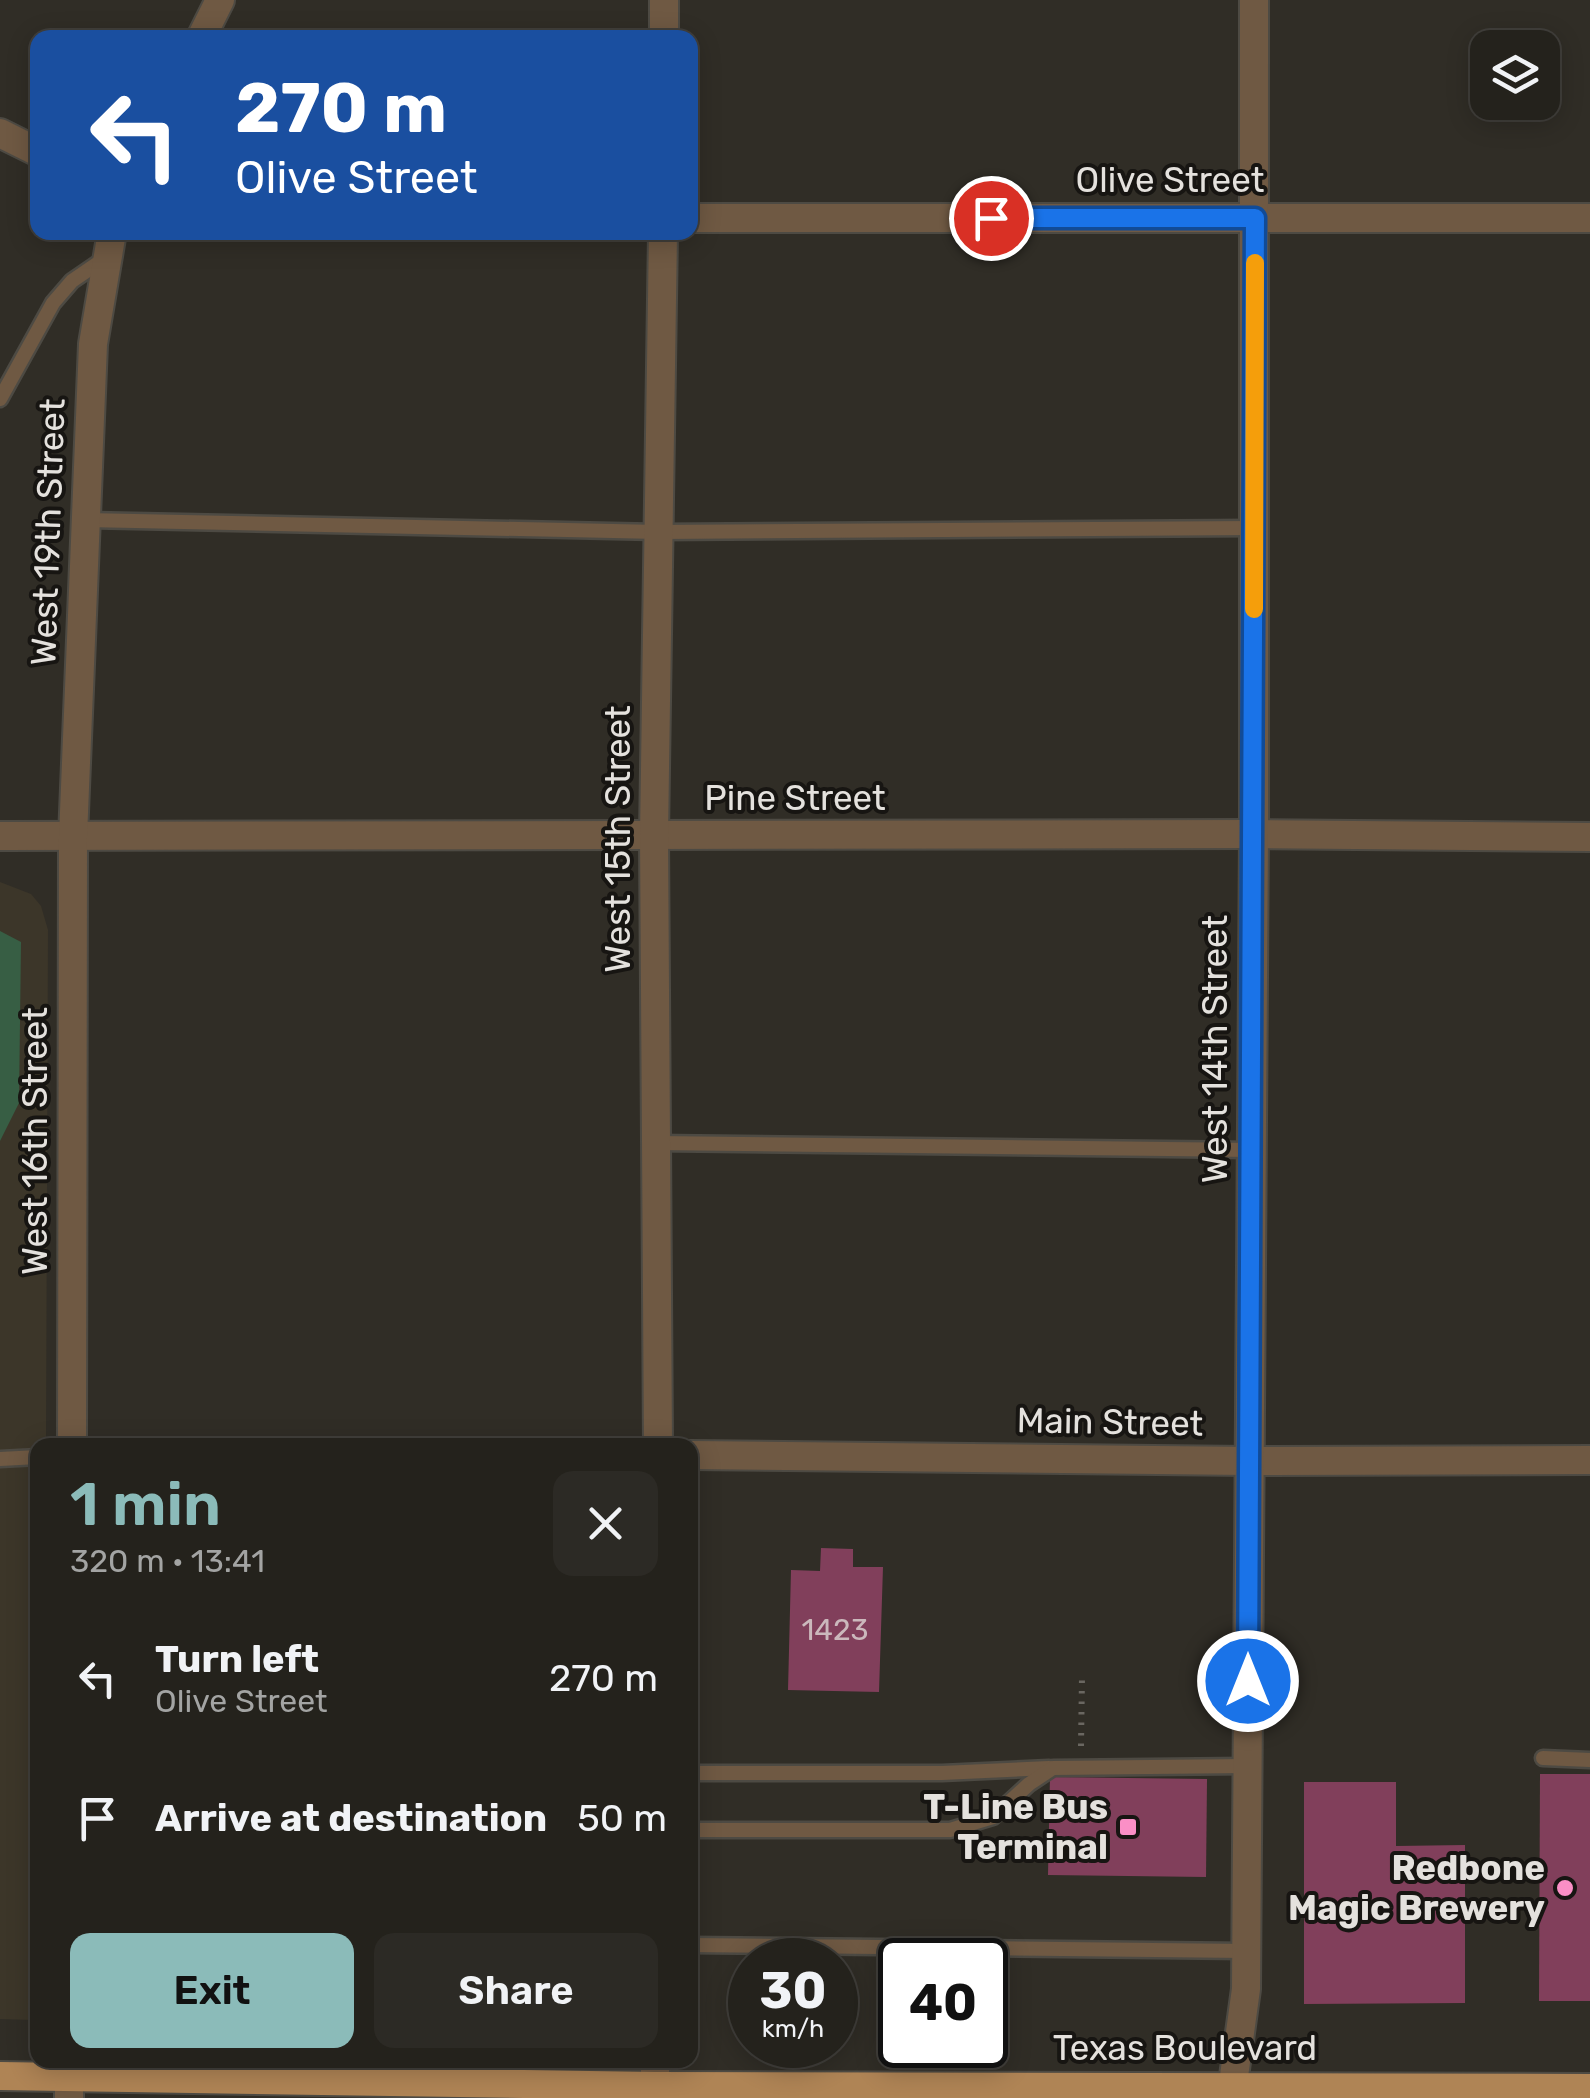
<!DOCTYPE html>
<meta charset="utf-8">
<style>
:root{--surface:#24221c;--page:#2c2a25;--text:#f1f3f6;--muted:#a3a4a3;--line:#413f3b;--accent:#8bbbb9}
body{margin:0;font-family:Rubik,sans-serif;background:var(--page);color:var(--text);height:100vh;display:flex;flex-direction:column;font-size:38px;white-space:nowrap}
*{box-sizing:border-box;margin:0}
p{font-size:32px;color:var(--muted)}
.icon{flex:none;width:55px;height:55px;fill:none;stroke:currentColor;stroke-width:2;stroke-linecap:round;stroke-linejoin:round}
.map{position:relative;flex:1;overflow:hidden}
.side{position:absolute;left:30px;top:1438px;width:668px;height:630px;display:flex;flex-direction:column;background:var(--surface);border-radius:20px;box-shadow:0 5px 25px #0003,0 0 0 2px var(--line)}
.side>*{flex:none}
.banner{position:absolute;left:30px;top:30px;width:668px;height:210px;border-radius:20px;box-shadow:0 5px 25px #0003,0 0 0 2px var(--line);background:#1a4fa0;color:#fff;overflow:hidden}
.controls{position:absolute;left:1470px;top:30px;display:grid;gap:20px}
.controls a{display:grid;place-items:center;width:90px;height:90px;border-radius:20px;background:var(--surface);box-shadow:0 5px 25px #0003,0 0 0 2px var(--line);font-size:50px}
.speed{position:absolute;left:728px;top:1938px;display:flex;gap:20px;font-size:50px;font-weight:700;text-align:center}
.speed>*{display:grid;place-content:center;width:130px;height:130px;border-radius:50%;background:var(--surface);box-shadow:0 5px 25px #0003,0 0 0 2px var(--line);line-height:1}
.speed small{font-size:25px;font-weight:400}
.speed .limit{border:5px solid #111;border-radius:15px;background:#fff;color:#111}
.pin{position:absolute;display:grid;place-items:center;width:85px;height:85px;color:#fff;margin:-42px;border:5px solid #fff;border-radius:50%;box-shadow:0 2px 10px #0007}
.me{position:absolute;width:110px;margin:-55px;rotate:0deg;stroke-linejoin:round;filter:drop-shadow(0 0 8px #0008)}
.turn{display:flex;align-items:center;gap:35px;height:210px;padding:0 40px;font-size:45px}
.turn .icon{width:130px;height:130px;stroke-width:2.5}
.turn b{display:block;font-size:70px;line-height:85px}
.round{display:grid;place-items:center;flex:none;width:105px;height:105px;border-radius:20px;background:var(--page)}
.head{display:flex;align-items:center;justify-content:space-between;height:170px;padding:0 40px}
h1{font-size:60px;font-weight:600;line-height:75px;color:var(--accent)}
.button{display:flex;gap:20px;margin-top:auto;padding:20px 40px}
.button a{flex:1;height:115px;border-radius:20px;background:var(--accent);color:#111;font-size:40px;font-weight:600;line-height:115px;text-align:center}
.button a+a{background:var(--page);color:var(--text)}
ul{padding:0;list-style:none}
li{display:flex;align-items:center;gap:30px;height:140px;padding:0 40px}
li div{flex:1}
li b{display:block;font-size:38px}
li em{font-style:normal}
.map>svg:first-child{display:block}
</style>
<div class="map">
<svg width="1590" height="2098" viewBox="0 0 1590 2098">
<rect width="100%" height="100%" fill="#302d26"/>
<polygon fill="#3c3629" points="0,882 31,894 41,906 48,930 46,1445 38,1445 38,2017 32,2020 0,2019"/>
<polygon fill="#375e44" points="0,931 21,942 19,1103 0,1141"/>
<g fill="#813f5b">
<polygon points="821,1548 853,1549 853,1567 883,1567 879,1692 788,1690 791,1570 820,1571"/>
<polygon points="1540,1774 1590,1774 1590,2001 1539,2001"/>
<polygon points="1050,1777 1207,1779 1206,1877 1048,1875"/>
<polygon points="1304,1782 1396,1782 1396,1846 1465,1845 1465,2003 1304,2004"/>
</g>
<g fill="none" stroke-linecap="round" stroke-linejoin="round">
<g stroke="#4d4a43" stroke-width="19">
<g id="service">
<polyline points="0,399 53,303 72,281 107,257"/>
<polyline points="86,520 659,532 1254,528"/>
<polyline points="656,1143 1252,1150"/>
<polyline points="0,1459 38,1457"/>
<polyline points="1543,1758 1590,1760"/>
<polyline points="690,1773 942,1773 1049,1768"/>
<polyline points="690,1830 950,1830 993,1817 1029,1784 1053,1768 1246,1766"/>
<polyline points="690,1945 1246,1951"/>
</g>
</g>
<g stroke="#4d4a43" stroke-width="32">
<g id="minor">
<polyline points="201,38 220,0"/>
<polyline points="664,38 664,0"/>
<polyline points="0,133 38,152"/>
<polyline points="690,218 1590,218"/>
<polyline points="0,836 1254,834 1590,837"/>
<polyline points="72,1445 73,837 93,344 112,232"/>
<polyline points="658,1445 654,836 663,232"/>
<polyline points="690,1455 1249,1461 1590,1460"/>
<polyline points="69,2060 69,2098"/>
<polyline points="655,2098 655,2060"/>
</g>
</g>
<g stroke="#4d4a43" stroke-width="32">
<polyline id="tertiary" points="1231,2098 1246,1989 1254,834 1254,0"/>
</g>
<g stroke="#4d4a43" stroke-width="32">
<polyline id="primary" points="0,2076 655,2086 1590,2088"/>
</g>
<polyline stroke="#6a6761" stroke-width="6" stroke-dasharray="2.5 8" stroke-linecap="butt" points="1081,1746 1082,1677"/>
<use href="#service" stroke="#6f5943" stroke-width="14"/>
<use href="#minor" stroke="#6f5943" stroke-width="28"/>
<use href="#tertiary" stroke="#6f5943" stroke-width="28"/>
<use href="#primary" stroke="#af8455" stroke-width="28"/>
</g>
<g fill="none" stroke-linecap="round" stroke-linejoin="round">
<g stroke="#114b97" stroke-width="25">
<polyline id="route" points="991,218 1255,218 1248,1681"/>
</g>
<use href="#route" stroke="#1a73e8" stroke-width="18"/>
<polyline stroke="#f59e0b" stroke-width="18" points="1254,609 1255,263"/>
</g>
<g fill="#fa8fc6" stroke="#171512" stroke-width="4">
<rect x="1118" y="1817" width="20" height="20" rx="5"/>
<circle cx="1565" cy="1888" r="10"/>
</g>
<g text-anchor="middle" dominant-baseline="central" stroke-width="8" stroke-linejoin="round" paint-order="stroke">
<g font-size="30" fill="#cbb8bc">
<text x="835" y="1630">1423</text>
</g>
<g font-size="35" fill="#e4e1dd" stroke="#171512">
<text x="1170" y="180">Olive Street</text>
<text transform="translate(48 532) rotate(-88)">West 19th Street</text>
<text x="795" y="798">Pine Street</text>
<text transform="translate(618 839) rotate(-90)">West 15th Street</text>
<text transform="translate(1215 1049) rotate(-90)">West 14th Street</text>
<text transform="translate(35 1141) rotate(-90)">West 16th Street</text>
<text transform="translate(1110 1422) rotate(1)">Main Street</text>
<text x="1185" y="2048">Texas Boulevard</text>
</g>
<g font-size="35" font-weight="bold" fill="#e4e1dd" stroke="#171512" text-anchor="end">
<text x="1108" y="1807">T-Line Bus<tspan x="1108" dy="40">Terminal</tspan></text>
<text x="1545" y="1868">Redbone<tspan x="1545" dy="40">Magic Brewery</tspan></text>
</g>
</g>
</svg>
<div class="controls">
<a><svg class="icon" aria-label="layers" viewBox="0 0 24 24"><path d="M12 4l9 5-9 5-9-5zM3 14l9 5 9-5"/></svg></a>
</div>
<div class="speed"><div>30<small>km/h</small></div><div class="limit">40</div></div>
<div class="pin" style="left:991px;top:218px;background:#d93025"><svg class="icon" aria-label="arrive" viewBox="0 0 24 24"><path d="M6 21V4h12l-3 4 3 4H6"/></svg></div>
<svg class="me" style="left:1248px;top:1681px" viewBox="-20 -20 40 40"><circle r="17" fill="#1a73e8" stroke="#fff" stroke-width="3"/><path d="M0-11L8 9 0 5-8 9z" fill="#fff"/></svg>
<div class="banner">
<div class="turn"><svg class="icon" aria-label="left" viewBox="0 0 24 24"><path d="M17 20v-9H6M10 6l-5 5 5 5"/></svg><div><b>270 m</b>Olive Street</div></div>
</div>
<section class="side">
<div class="head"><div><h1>1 min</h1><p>320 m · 13:41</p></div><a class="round"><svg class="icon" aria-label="close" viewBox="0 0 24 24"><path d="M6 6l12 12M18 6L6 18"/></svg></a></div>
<ul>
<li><svg class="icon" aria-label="left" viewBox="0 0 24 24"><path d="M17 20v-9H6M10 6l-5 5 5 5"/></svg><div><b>Turn left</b><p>Olive Street</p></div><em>270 m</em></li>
<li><svg class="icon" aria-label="arrive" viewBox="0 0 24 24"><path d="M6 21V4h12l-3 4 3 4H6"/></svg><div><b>Arrive at destination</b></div><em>50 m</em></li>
</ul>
<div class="button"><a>Exit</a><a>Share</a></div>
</section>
</div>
